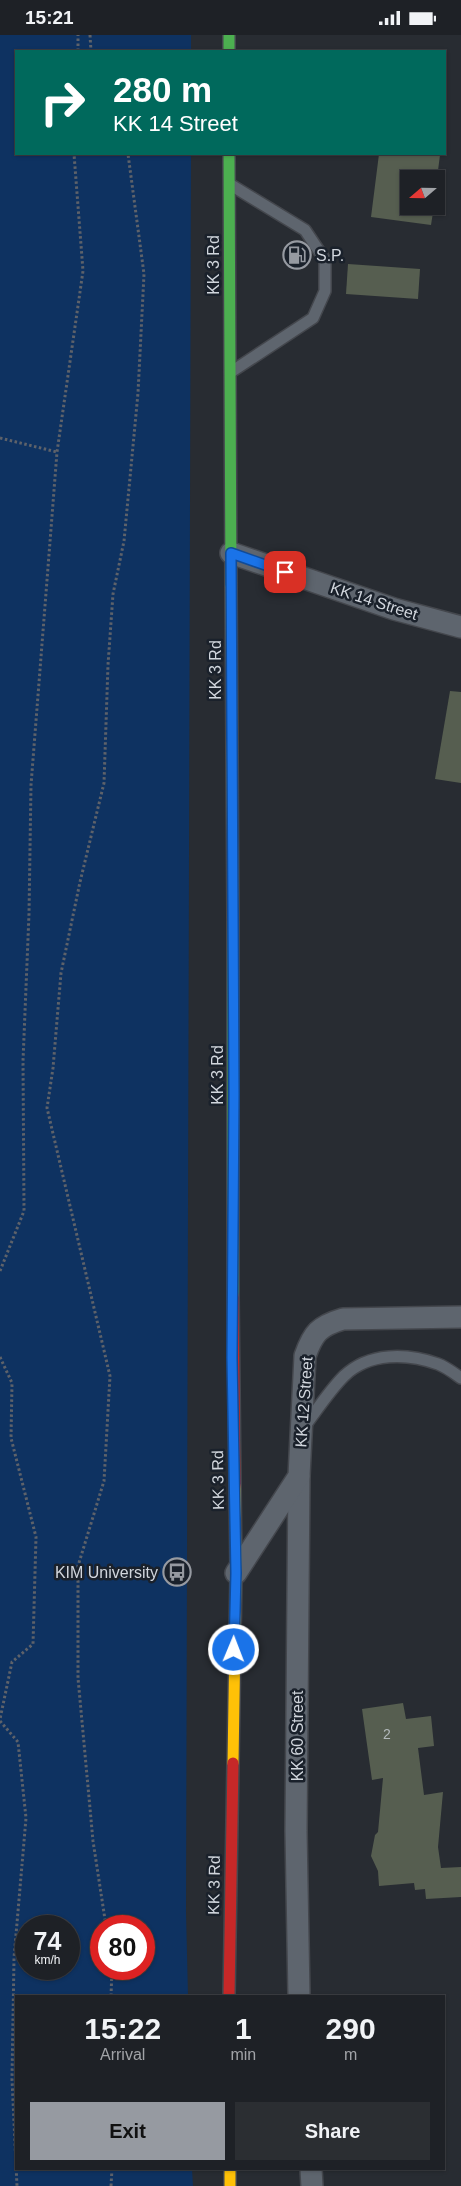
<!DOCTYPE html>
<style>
:root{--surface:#1e2126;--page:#2b2e32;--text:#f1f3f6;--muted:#a1a3a7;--line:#3c3e43;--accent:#969aa1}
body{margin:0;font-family:Helvetica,sans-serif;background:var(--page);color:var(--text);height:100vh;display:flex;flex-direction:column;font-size:19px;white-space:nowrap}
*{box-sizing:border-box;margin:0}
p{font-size:16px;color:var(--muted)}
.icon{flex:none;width:28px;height:28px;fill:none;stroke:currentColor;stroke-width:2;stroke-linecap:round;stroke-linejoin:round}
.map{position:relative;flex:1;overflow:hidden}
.side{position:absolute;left:15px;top:1960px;width:430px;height:175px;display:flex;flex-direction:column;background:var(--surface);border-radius:0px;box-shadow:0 1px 4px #0004,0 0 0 1px var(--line)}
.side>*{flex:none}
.hud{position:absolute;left:15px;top:15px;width:431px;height:105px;border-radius:0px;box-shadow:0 1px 4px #0004,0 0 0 1px var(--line);background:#00695c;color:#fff;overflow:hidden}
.needle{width:32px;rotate:250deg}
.tools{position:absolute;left:400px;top:135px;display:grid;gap:10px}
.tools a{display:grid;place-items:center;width:45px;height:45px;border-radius:0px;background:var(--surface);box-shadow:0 1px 4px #0004,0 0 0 1px var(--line);font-size:25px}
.speed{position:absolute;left:15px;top:1880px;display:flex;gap:10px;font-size:25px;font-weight:700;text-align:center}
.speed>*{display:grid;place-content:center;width:65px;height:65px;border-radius:50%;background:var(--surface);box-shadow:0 1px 4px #0004,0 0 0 1px var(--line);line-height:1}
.speed small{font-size:12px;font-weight:400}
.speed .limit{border:8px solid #d22;background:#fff;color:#111}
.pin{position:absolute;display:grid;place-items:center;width:42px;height:42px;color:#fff;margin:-21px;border-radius:10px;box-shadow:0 2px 8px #0006}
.me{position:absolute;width:55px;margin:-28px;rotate:1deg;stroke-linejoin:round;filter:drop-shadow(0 0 4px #0008)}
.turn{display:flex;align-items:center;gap:18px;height:105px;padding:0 15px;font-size:22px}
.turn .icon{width:65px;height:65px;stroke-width:2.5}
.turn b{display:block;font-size:35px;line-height:42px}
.eta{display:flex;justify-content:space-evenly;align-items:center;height:85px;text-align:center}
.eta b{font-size:30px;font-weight:700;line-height:35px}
.button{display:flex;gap:10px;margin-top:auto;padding:10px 15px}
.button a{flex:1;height:58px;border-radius:0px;background:var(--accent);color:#111;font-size:20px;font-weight:700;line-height:58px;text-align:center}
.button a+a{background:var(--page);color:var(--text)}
.status{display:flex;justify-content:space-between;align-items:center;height:35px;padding:0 25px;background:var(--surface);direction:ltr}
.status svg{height:14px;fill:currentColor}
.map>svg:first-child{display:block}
</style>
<div class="status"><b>15:21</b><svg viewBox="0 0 49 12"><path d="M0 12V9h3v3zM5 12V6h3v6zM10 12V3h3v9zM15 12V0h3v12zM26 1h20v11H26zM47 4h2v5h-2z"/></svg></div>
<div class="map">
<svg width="461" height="2151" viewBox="0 0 461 2151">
<rect width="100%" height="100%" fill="#282c32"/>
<path fill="#0e3261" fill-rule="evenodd" d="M0 0H191V16H16V119H191L186 1877 188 1961H16V2134H192L193 2151H0ZM26 1891H69V1934H26ZM101 1891H144V1934H101Z"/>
<g fill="#565e50">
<polygon points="379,119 440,120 436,151 436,144 409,144 409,171 434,171 431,190 371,182"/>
<polygon points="348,229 420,234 418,264 346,259"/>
<polygon points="450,656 461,657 461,748 435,744"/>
<polygon points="403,1668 406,1684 431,1681 434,1711 418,1713 424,1760 443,1757 438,1812 441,1833 461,1832 461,1862 426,1864 425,1854 415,1855 414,1848 379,1851 378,1836 371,1821 375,1800 378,1797 383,1743 372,1745 362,1674"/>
</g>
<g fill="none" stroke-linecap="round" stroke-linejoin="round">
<g stroke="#44474d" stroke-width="14">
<g id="lane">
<polyline points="231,150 305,195 325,225 325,256 313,283 231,337"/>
<path d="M304 1392C317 1375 329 1356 344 1341 369 1317 407 1318 438 1329 446 1332 454 1338 461 1343"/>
</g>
</g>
<g stroke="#44474d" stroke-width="24">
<g id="street">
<polyline points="231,518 394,574 461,592"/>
<polyline points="299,1441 296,1796 299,1961"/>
<path d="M236 1538 299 1441 305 1321C313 1298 319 1291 343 1284L461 1282"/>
<polyline points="311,2134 312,2151"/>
</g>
</g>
<g stroke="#44474d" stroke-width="14">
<g id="fast">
<polyline points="229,0 229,16"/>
<polyline points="229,119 231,552"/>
<polyline points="233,883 233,1260"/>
</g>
</g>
<g stroke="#44474d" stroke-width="14">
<g id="slow">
<polyline points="231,552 233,883"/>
<polyline points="233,1728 236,1538 235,1451"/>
<polyline points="230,2134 230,2151"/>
</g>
</g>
<g stroke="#44474d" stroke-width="14">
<g id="jam">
<polyline points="233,1260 235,1451"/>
<polyline points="229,1961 233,1728"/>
</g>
</g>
<g stroke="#5e626a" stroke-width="3" stroke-dasharray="2.5 2.5" stroke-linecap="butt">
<polyline points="90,0 91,16"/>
<polyline points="78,16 78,0"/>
<polyline points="0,403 57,417"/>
<polyline points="0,1236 24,1176 23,1026 29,879 31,750 57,417 83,236 74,119"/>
<polyline points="0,1322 12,1348 11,1403 36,1502 33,1609 12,1627 0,1684"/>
<polyline points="0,1686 18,1707 26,1783 14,1923 12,2044 17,2151"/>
<polyline points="106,1891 93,1806 78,1643 78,1531 104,1446 110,1341 47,1073 53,1033 61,938 80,847 104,748 108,630 113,559 124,506 138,358 144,239 128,119"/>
<polyline points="111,1961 112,1934"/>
<polyline points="111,2151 112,2134"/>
</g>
<use href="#lane" stroke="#5e656e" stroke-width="11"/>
<use href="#street" stroke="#5e656e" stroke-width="21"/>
<use href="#fast" stroke="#4caf50" stroke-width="11"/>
<use href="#slow" stroke="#ffc107" stroke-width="11"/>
<use href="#jam" stroke="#c62828" stroke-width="11"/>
</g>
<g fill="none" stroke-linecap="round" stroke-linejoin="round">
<g stroke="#114b97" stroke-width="12">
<polyline id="route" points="234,1615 236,1538 232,1323 234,1059 231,518 285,537"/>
</g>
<use href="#route" stroke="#1a73e8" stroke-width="9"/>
</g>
<defs>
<g id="fuel-ring" transform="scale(1.4375)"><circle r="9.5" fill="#1a212b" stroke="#969aa1" stroke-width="1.5"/><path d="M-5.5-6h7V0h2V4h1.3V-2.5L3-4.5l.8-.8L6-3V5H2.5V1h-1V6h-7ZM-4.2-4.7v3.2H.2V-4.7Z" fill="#969aa1"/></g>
<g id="bus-ring" transform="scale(1.4375)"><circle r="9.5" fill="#1a212b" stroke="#969aa1" stroke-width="1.5"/><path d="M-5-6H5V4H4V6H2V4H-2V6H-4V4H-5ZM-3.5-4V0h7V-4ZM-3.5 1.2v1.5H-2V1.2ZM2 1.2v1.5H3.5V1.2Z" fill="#969aa1"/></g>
</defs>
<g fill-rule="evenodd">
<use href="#fuel-ring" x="297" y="220"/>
<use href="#bus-ring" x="177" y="1537"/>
</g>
<g text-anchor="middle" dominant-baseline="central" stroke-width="5" stroke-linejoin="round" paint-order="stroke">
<g font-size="14" fill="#b2b8ba">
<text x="387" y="1699">2</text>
</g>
<g font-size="16" fill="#d1d6dd" stroke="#1a212b" text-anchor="start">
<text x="316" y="220">S.P.</text>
<text x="158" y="1537" text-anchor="end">KIM University</text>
</g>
<g font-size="16" fill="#d1d6dd" stroke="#1a212b">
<text transform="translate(213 230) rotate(-90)">KK 3 Rd</text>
<text transform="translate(374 566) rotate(18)">KK 14 Street</text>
<text transform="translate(215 635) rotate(-90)">KK 3 Rd</text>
<text transform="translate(217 1040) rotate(-90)">KK 3 Rd</text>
<text transform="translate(304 1367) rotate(-86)">KK 12 Street</text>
<text transform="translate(218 1445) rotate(-91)">KK 3 Rd</text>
<text transform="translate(297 1701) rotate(-90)">KK 60 Street</text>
<text transform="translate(214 1850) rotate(-89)">KK 3 Rd</text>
</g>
</g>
</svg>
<div class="tools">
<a><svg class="needle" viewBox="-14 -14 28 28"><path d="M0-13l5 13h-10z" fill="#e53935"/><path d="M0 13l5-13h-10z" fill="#a1a3a7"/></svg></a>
</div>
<div class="speed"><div>74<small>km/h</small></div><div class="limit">80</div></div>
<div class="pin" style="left:285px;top:537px;background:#d93025"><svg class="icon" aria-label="arrive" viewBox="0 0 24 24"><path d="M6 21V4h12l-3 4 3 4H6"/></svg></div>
<svg class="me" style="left:234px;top:1615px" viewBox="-20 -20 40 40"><circle r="17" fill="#1a73e8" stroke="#fff" stroke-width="3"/><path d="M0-11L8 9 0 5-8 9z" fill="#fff"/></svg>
<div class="hud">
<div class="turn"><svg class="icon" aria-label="right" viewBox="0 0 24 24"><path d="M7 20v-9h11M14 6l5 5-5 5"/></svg><div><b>280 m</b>KK 14 Street</div></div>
</div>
<section class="side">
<div class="eta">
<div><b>15:22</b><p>Arrival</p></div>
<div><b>1</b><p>min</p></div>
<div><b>290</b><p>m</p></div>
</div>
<div class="button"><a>Exit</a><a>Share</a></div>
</section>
</div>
